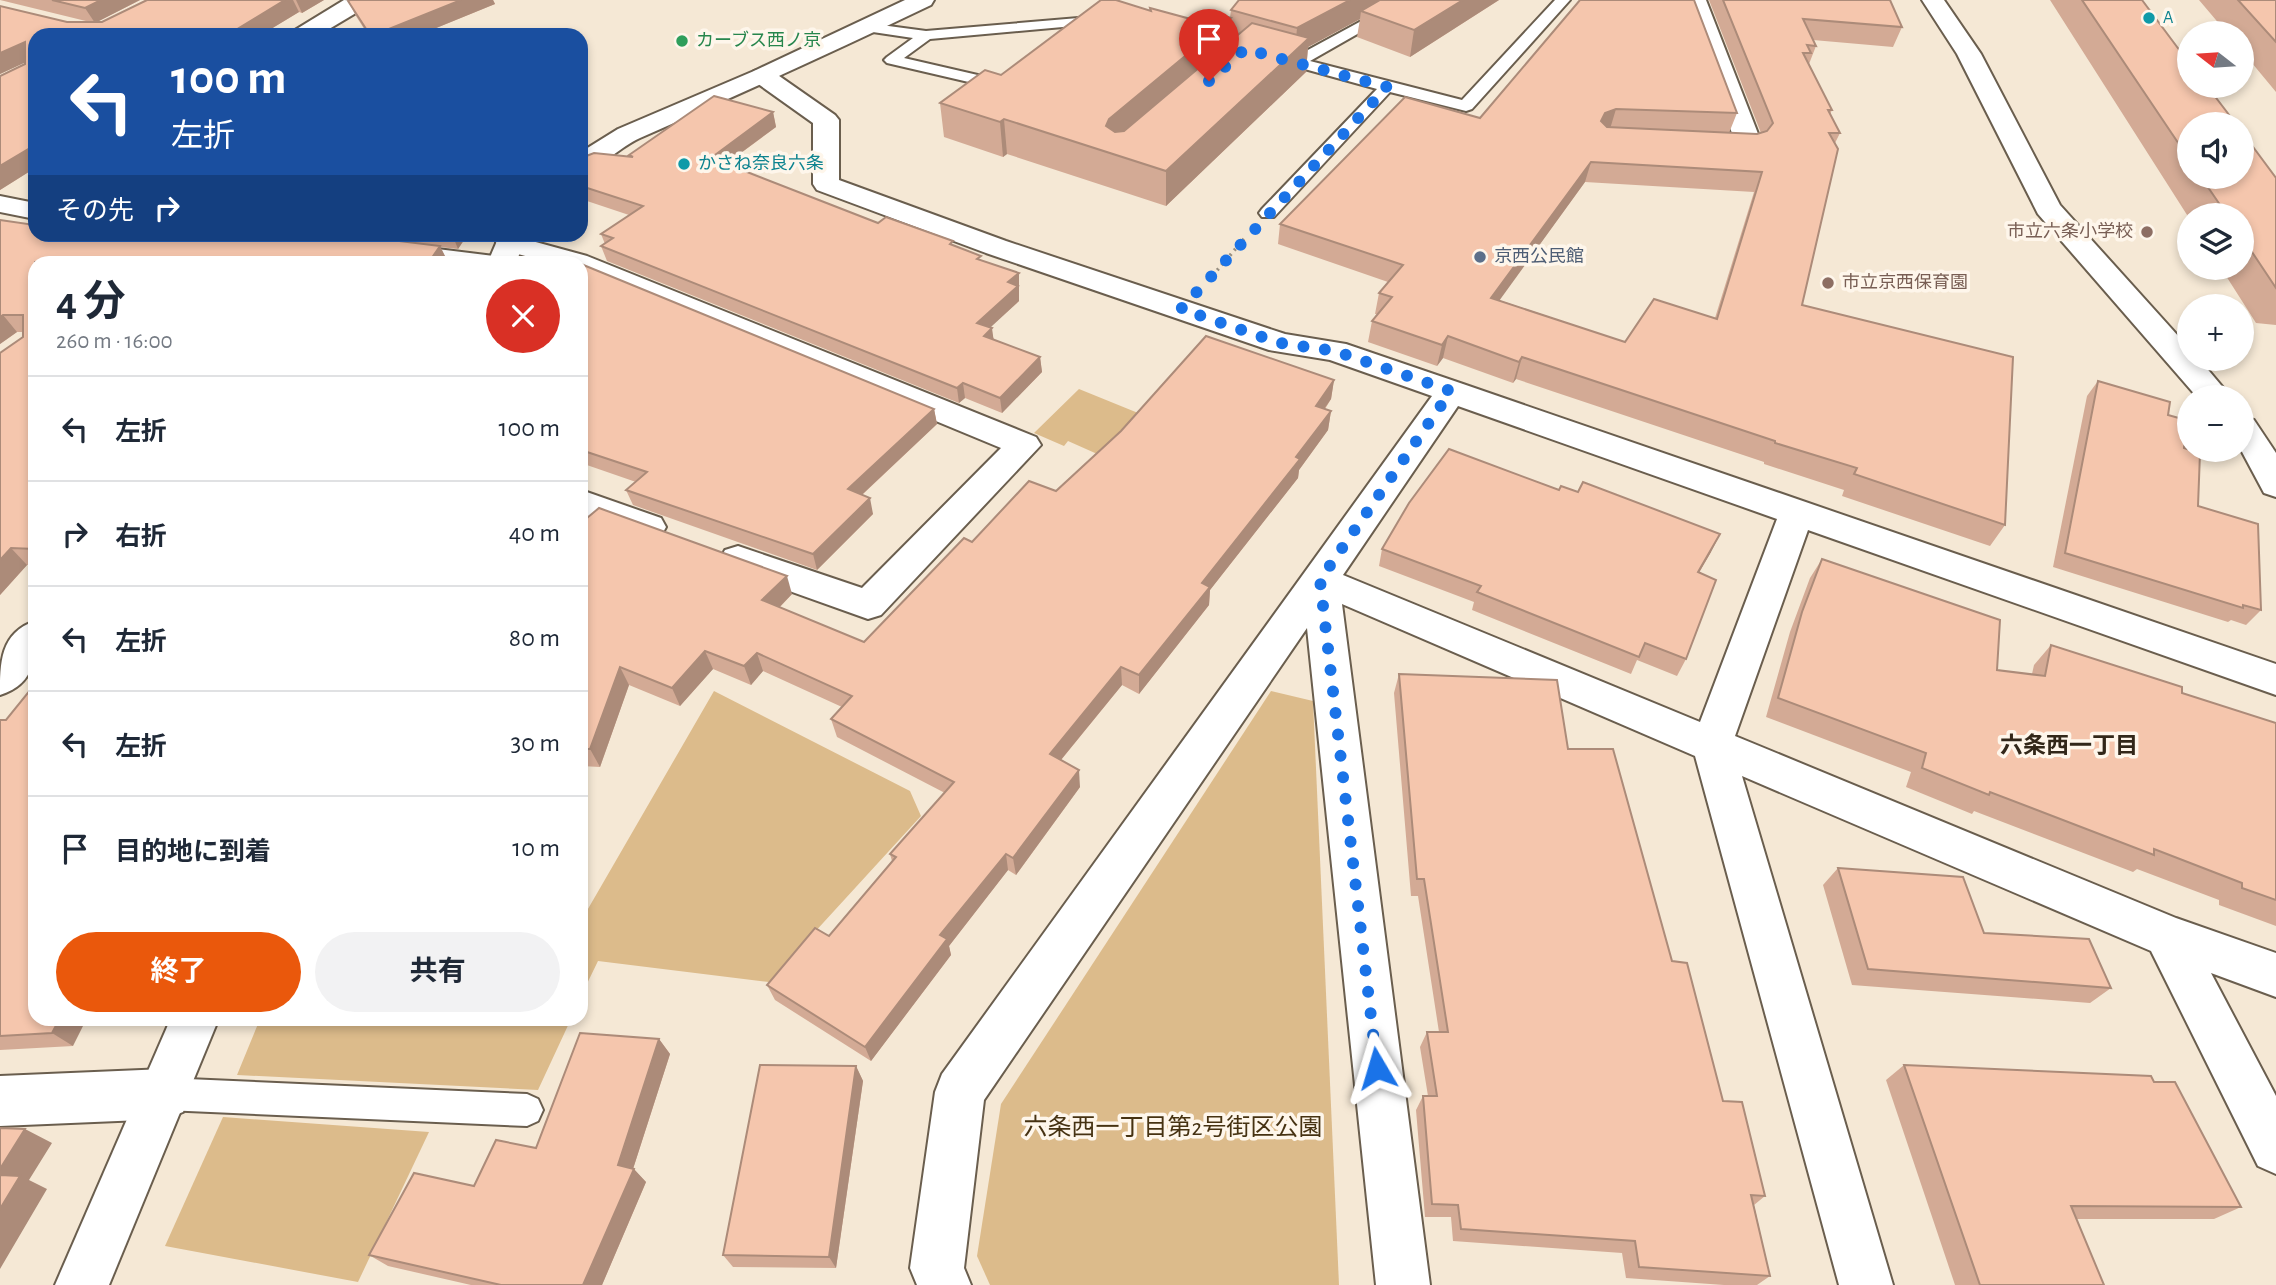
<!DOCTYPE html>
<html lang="ja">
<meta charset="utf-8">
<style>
:root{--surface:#fff;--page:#f2f2f3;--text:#1f2937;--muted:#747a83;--line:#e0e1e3;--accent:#ea580c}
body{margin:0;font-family:"Alegreya Sans","Noto Sans JP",sans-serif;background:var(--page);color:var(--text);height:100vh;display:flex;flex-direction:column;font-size:26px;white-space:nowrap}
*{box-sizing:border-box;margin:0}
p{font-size:23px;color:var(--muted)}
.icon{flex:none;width:38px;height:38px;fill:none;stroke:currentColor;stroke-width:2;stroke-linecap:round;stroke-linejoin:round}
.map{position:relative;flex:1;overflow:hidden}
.side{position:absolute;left:28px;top:256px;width:560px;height:770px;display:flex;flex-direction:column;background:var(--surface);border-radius:21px;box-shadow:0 4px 10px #0003}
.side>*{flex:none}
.guide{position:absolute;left:28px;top:28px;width:560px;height:214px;border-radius:21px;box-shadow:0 4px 10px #0003;background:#1a4fa0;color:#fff;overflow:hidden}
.needle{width:46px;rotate:287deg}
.tools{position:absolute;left:2177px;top:21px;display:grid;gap:14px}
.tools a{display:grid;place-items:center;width:77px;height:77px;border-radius:50%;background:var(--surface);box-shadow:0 4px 10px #0003;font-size:35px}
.pin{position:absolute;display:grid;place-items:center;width:60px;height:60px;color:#fff;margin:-72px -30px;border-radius:50% 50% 50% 0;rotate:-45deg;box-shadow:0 0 7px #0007}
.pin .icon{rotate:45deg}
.me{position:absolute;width:77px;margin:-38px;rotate:353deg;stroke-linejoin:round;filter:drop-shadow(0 0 5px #0008)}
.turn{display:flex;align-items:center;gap:24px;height:147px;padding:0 28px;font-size:32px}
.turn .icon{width:91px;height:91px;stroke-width:2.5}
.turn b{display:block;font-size:49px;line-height:60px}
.then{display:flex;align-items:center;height:66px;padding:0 28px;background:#0003;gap:14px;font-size:26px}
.round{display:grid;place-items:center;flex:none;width:74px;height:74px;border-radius:37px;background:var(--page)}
.head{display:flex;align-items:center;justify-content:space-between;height:119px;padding:0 28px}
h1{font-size:42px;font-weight:700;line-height:52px}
.cta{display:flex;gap:14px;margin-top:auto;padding:14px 28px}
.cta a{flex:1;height:80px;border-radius:42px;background:var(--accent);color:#fff;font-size:28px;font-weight:700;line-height:80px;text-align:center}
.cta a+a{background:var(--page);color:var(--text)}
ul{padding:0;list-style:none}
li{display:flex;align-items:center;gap:21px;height:105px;padding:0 28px;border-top:2px solid var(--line)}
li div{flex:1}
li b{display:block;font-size:26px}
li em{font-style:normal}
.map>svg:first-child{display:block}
</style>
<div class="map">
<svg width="2276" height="1285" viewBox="0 0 2276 1285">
<rect width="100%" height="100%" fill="#f5e8d5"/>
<g fill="#dcbb8b">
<polygon points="1079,389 1143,415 1104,457 1068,441 1064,446 1034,433"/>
<polygon points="714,691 910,791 921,816 769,982 598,961 581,996 581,921"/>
<polygon points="1271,691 1313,701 1339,1285 990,1285 977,1256 1001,1104"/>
<polygon points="260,1019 260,1018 571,1019 538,1090 237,1075"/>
<polygon points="223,1117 429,1132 358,1282 165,1246"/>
</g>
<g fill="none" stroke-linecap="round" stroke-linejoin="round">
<g stroke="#6a5e4e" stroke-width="4">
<g id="lane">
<polygon points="1400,0 1417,0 1310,61 1462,100 1555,0 1570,0 1472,109 1466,111 1390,92 1274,217 1262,217 1259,213 1262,209 1377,89 1272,60 1269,57 1277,52 1295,57"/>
<polygon points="1102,16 1109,20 1107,23 930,39 904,58 1008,82 1011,85 1008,88 1003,90 887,63 884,60 887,57 913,38 866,31 859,27 866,23 926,31"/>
<polygon points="413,246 502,257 511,262 462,262 407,255 404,251 407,247"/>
<polygon points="165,1078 527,1094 538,1099 543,1110 538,1121 527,1126 165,1110 154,1105 149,1094 154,1083"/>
</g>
</g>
<g stroke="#6a5e4e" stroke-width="4">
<g id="street">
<polygon points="344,0 369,2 366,7 319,35 291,35 295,30"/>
<polygon points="1684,0 1706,0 1762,144 1758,149 1749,152 1697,148 1693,143 1697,138 1733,136"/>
<polygon points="1922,0 1944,0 1981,54 2060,205 2189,348 2189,359 2199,359 2231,397 2197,397 2038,214 1957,54"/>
<path d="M763 69 772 71 835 115 839 120V180L1006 241 1285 334 1346 344 1463 384 2276 664V695L1808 530 1735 736 2176 918 2276 953V997L2211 973 2276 1096V1174L2258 1166 2151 951 1742 776 1893 1285H1839L1695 756 1342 604 1430 1285H1376L1307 628 984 1100 964 1268 971 1285H917L910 1268 935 1092 942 1074 1432 396 1330 360 1269 350 986 253 817 190 813 184V123L754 81 751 76 754 71ZM1458 406 1777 519 1700 722 1343 575Z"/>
<polygon points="0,196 35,203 35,219 0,212"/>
<polygon points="510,235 587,256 1036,437 1041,445 881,615 868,619 725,568 720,559 725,550 738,546 862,588 1001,448 581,274 581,262 547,262 500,249 496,243 500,237"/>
<polygon points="2242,417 2254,420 2276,453 2276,497 2264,493 2241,450"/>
<polygon points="581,490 661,518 666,527 661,536 648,540 581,515"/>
<path d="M35 621C35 654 38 683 0 695 0 663 0 633 35 621Z"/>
<polygon points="165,1069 183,1076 190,1094 183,1112 165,1119 0,1126 0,1076"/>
</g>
</g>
<g stroke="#6a5e4e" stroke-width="4">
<g id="secondary">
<path d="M905 0H934L931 5C835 51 738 95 640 138 620 147 603 166 581 172V152L618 129 754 71Z"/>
<polygon points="500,234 528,234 516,262 488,262"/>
<polygon points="171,1018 219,1018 109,1285 55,1285"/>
</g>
</g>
<polyline stroke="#978e80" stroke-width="3.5" stroke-dasharray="2 4.5" stroke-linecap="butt" points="1213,275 1244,239"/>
<use href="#lane" fill="#fff" fill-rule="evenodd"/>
<use href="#street" fill="#fff" fill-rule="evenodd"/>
<use href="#secondary" fill="#fff" fill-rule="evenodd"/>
</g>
<g fill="#d3aa95" fill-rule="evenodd">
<polygon points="0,0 140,0 97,22 102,22 147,0 324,0 302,13 299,12 261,35 35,35 35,168 0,190 0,76 25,64 25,62 0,74 0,6 67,22 90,22"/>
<polygon points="350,0 493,0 495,4 419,35 368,35 356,16 348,1"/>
<polygon points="1239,0 1499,0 1410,57 1357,37 1360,19 1308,47 1306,72 1166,206 1007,154 1003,157 944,137 940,103 1001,75 1150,11 1150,8 1213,25 1230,18 1231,10"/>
<path d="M1580 0 1737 113 1729 133 1757 134 1761 133 1709 0H1890L1902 27 1893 47 1813 40 1816 46 1809 64 1832 110 1830 114 1840 133 1835 143 1802 305 2005 525 1990 546 1842 496 1844 490 1764 464V462L1516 379 1513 383 1443 358 1437 366 1368 342 1372 321 1377 314H1375L1379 293 1388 282 1278 244 1280 224 1480 118ZM1585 182 1754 192 1715 318 1625 342 1499 300Z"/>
<polygon points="2050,0 2142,0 2189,124 2189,177 2276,178 2276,325 2256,323 2221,268 2242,268 2242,215 2189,215 2189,218"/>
<polygon points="2199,0 2276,0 2276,92 2242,51 2242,33 2227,33"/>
<polygon points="773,112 776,127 726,164 878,223 954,246 981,260 1019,273 1019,301 990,327 994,340 1040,357 1042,372 1002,413 965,398 959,403 607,261 601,246 605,244 601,234 629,215 581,199 581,158 629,157 629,155"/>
<polygon points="0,220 35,234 468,234 458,249 440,247 448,262 35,262 35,565 27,565 0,595 0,353 23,337 23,332 17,332 0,344"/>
<polygon points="581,264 934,409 937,424 862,495 873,514 817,570 633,505 626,490 636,482 581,463"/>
<polygon points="1334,380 1331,399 1325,409 1331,411 1328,430 1299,470 1298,478 1210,590 1209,605 1139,694 1122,685 1061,760 1080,787 1016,875 1008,870 949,946 951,955 871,1061 775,1000 767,985 829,936 892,861 890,854 945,793 837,737 831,719 842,707 763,671 751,685 713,669 680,706 629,685 600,767 581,766 581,523 792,594 780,607 864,642 972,542 1056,491"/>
<polygon points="2098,381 2168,415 2184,448 2198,506 2261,610 2246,625 2231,620 2228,622 2053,567 2087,396"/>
<polygon points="1382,549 1711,552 1699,573 1686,659 1677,676 1637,660 1631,674 1472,610 1474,602 1379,566"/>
<polygon points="1822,559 1997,670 2032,674 2034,665 2051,645 2182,693 2276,723 2276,926 2219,905 2219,900 2137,869 2133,872 1974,811 1972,814 1906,787 1911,772 1766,717 1790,632 1810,578"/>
<polygon points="1399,674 1568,749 1672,961 1723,1101 1765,1196 1754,1205 1770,1276 1757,1285 1724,1285 1626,1278 1622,1253 1453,1241 1451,1217 1425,1217 1416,1110 1423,1096 1428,1096 1420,1047 1427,1032 1439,1032 1418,896 1411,896 1394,693"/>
<polygon points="0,720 6,720 73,1046 0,1050"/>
<polygon points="1838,868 1984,933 2111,988 2090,1003 1852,985 1823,885"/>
<polygon points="659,1039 670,1054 633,1169 646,1182 602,1285 471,1285 388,1266 369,1255 474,1186 536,1148"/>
<polygon points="1904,1065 2154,1082 2241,1207 2214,1219 2076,1219 2104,1285 1955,1285 1886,1080"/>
<polygon points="856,1066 863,1081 836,1268 733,1267 723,1255"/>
</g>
<g fill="#ac8b79">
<polygon points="101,0 140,0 95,23 85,8"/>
<polygon points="285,0 293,0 299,12 261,35 229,35 229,34"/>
<polygon points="296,0 324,0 302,13"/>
<polygon points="461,0 493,0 495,4 419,35 374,35"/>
<polygon points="1350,0 1394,0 1361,11 1360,19 1308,47 1306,72 1166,206 1166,171 1295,51 1297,28"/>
<polygon points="1463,0 1499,0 1410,57 1414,30"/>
<polygon points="1231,18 1230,51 1111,153 1106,126 1109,119"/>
<polygon points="25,42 35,58 0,74 0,53"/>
<polygon points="1616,109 1610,129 1601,121 1605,113"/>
<polygon points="773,112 776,127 715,172 711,158"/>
<polygon points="1004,119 1007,154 1003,157 1000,122"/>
<polygon points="35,145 35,168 0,190 0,166"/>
<polygon points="1591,162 1585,182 1486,319 1491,298"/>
<polygon points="452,234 468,234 458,249"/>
<polygon points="440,246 448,262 429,262"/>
<polygon points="1019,273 1019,301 979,338 977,323 1008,282"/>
<polygon points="3,315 17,332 0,344 0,317"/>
<polygon points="992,328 994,343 984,336"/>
<polygon points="1448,336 1443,358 1437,366 1442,345"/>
<polygon points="1040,357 1042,372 1002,413 1000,398"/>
<polygon points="1522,357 1516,379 1513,383 1519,362"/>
<polygon points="1334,380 1331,399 1313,425 1316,406"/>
<polygon points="963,383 965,398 959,403 957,388"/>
<polygon points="934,409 937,424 852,504 848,489"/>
<polygon points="1331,411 1328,430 1299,470 1298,478 1210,590 1209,605 1139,694 1139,675 1202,583"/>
<polygon points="870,498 873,514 817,570 813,554"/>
<polygon points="1720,534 1711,552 1689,589 1698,572"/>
<polygon points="11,548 27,565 0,595 0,560"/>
<polygon points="787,576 792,594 768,619 762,600"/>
<polygon points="705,651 713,669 680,706 672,688"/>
<polygon points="757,653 763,671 751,685 744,666"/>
<polygon points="620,667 629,685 600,767 590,749"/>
<polygon points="1121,667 1122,685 1051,772 1050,754"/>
<polygon points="1079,770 1080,787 1016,875 1013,858"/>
<polygon points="1006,854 1008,870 949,946 951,955 871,1061 865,1047 940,935"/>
<polygon points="60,1018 87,1018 73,1046 52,1033"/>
<polygon points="659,1039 670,1054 632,1172 634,1169 646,1182 602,1285 583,1285 618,1165"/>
<polygon points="856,1066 863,1081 836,1268 829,1257"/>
<polygon points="25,1129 52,1143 29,1180 47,1189 0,1269 0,1169"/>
</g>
<g fill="#f5c6ad" stroke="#ac8b79" stroke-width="2" fill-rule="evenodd">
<polygon points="52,0 101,0 85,8"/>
<polygon points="147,0 285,0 229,34 224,33 219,35 35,35 35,145 0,166 0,76 25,64 25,42 0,53 0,6 67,22 102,22"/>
<polygon points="350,0 461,0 374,35 370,35 348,1"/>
<polygon points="1101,0 1116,0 1151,11 1150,8 1213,25 1221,15 1231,18 1109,119 1106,126 1115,132 1124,131 1252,23 1309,38 1166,171 1004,119 1000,122 940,103 985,70 1001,75"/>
<polygon points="1239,0 1350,0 1297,28 1231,10"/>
<polygon points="1380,0 1463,0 1414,30 1361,11"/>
<path d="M1580 0H1694L1737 113 1616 109 1605 113 1601 121 1607 127 1757 134 1767 131 1773 123 1723 0H1890L1902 27 1803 19 1816 46 1807 45 1811 53H1803L1832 110H1828L1840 133H1829L1838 149 1802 305 2013 357 2005 525 1854 474 1857 468 1775 443V441L1522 357 1519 362 1448 336 1442 345 1372 321 1392 297 1379 293 1403 265 1280 224 1405 97 1480 118ZM1591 162 1762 172 1717 319 1654 299 1625 342 1491 298Z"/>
<polygon points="2082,0 2142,0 2189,63 2189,86 2207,86 2236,124 2189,124 2189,159"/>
<polygon points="2238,0 2276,0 2276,42"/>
<polygon points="714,96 773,112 711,158 878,223 886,217 953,241 950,244 981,256 977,259 1019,273 1008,282 1018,286 977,323 992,328 984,336 1040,357 1000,398 963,383 957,388 601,246 613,238 601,234 643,206 581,186 581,158 594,153 633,157 629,155"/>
<polygon points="2242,132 2276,178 2276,288 2242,237 2242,215 2227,215 2201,177 2242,177"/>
<polygon points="0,220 35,225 35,234 342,234 440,246 429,262 35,262 35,549 11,548 0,560 0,353 23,337 23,315 3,315 0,317"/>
<polygon points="581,264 934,409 848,489 870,498 813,554 626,490 647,472 581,450"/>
<polygon points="1206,336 1334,380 1316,406 1331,411 1296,457 1300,459 1202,583 1210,587 1139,675 1121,667 1050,754 1079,770 1013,858 1006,854 940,935 947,939 865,1047 767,985 815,928 829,936 896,857 890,854 954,782 831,719 852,696 757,653 744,666 705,651 672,688 620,667 590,749 581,749 581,523 599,508 787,576 762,600 864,642 964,538 972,542 1029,481 1056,491 1121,431"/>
<polygon points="2098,381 2170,402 2168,415 2186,420 2184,448 2200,453 2198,506 2258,524 2261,610 2243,605 2243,608 2065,553"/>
<polygon points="1449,449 1559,490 1561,486 1578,492 1583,482 1720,534 1698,572 1716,580 1686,659 1645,643 1639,657 1477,592 1481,586 1382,549 1409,503"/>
<polygon points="1822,559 2000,620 1997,670 2045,676 2051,645 2182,687 2182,693 2276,723 2276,900 2242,888 2242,883 2154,849 2154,855 1990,792 1989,795 1922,768 1926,753 1778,698 1802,612"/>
<polygon points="1399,674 1557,680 1568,749 1613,749 1672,961 1687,963 1723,1101 1742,1102 1765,1196 1751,1195 1770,1276 1639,1267 1635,1241 1461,1229 1458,1205 1432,1204 1423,1096 1437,1096 1427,1032 1448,1032 1424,879 1417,879"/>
<polygon points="35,684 35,1018 60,1018 52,1033 0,1036 0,720 6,720"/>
<polygon points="1838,868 1963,877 1984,933 2089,939 2111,988 1868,969"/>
<polygon points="580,1033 659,1039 618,1165 634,1169 583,1285 501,1285 369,1255 414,1173 474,1186 496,1140 536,1148"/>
<polygon points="760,1065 856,1066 829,1257 723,1255"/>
<polygon points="1904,1065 2151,1076 2154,1082 2175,1082 2241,1207 2071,1206 2104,1285 1980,1285"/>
<polygon points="0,1128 25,1129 0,1169"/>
<polygon points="0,1175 20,1176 0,1209"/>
</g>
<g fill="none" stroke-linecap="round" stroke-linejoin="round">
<polyline stroke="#1a73e8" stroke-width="12" stroke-dasharray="0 21.6" points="1209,81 1245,49 1387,87 1181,309 1280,343 1335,351 1451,391 1320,580 1377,1068"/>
</g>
<g fill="#0f9aa8" stroke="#fef6eb" stroke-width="2.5">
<circle cx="2149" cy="18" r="7"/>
<circle cx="684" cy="164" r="7"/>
</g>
<circle fill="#2e9e5b" stroke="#fef6eb" stroke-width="2.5" cx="682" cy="41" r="7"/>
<g fill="#8d6e63" stroke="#fef6eb" stroke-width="2.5">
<circle cx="2147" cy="232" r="7"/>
<circle cx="1828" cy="283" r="7"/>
</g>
<circle fill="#5c6f8a" stroke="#fef6eb" stroke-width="2.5" cx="1480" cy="257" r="7"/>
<g text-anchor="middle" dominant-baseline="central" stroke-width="7" stroke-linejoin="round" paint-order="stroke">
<g font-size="18" fill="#0d838f" stroke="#fef6eb" text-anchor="start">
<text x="2163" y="18">A</text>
<text x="698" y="164">かさね奈良六条</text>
</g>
<g font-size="18" fill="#27864d" stroke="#fef6eb" text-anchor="start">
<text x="696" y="41">カーブス西ノ京</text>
</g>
<g font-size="18" fill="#785e54" stroke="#fef6eb" text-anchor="end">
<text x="2133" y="232">市立六条小学校</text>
<text x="1842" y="283" text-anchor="start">市立京西保育園</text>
</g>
<g font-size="18" fill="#4e5e75" stroke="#fef6eb" text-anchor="start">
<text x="1494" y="257">京西公民館</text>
</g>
<g font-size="23" font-weight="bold" fill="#322719" stroke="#fef6eb">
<text x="2069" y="746">六条西一丁目</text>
</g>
<g font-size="24" fill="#463212" stroke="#fef6eb">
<text x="1173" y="1128">六条西一丁目第2号街区公園</text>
</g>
</g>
</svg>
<div class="tools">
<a><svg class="needle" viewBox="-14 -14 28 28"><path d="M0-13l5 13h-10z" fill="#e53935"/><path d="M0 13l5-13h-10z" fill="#747a83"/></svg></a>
<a><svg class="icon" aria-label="sound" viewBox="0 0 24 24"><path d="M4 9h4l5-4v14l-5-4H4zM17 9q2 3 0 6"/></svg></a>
<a><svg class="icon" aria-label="layers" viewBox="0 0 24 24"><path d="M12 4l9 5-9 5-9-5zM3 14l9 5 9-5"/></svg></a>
<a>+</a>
<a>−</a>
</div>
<div class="pin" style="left:1209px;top:81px;background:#d93025"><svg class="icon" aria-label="arrive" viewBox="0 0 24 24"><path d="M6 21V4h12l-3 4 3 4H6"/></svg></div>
<svg class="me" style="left:1377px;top:1068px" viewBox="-20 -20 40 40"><path d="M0-17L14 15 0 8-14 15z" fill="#1a73e8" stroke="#fff" stroke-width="4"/></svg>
<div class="guide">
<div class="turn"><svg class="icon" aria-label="left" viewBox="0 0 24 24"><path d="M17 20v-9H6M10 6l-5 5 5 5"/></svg><div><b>100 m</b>左折</div></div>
<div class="then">その先<svg class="icon" aria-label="right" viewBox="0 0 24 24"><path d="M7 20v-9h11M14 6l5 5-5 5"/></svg></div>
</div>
<section class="side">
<div class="head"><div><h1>4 分</h1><p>260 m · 16:00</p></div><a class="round" style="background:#d93025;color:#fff"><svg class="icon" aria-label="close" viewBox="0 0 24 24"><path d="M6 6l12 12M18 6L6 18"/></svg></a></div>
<ul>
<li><svg class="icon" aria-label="left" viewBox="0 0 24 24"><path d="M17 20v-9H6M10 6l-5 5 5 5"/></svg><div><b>左折</b></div><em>100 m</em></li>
<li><svg class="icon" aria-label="right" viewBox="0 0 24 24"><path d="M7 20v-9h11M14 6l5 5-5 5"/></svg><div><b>右折</b></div><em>40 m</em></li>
<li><svg class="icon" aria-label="left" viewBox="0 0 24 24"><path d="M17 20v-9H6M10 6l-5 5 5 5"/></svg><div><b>左折</b></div><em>80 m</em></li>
<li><svg class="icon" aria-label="left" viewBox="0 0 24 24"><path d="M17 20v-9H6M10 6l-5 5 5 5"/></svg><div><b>左折</b></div><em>30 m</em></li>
<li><svg class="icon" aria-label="arrive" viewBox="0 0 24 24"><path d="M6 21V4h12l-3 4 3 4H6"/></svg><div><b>目的地に到着</b></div><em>10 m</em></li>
</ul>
<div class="cta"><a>終了</a><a>共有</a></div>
</section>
</div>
